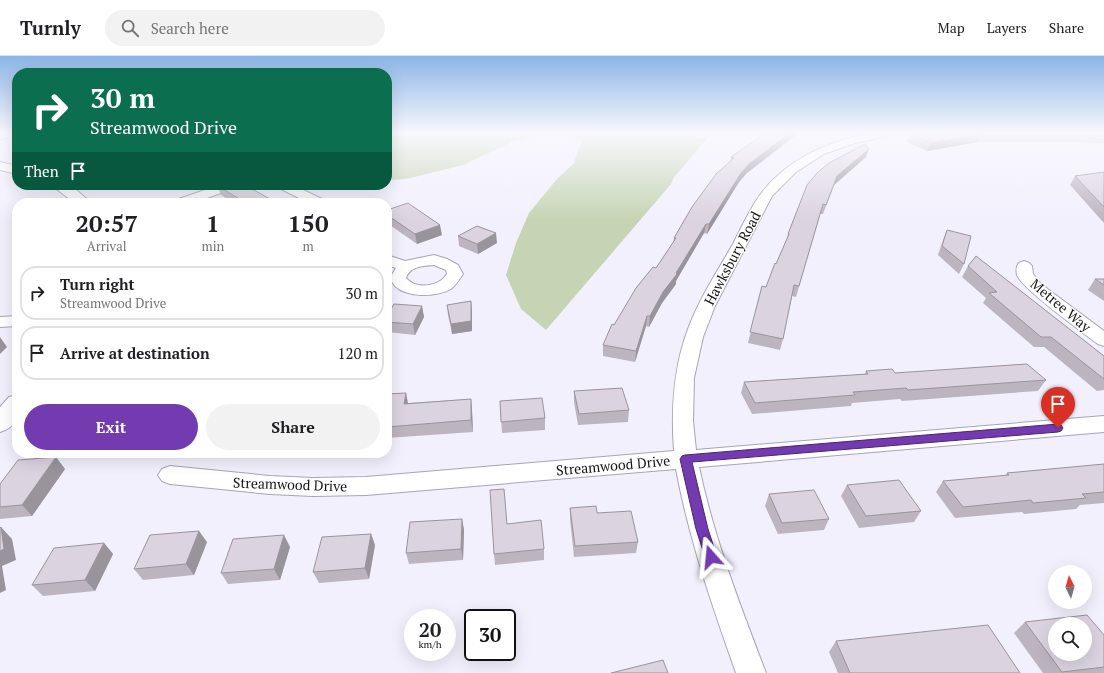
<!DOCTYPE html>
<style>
:root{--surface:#fff;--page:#f2f2f2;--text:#202124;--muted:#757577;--line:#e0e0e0;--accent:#743ab0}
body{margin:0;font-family:"PT Serif",serif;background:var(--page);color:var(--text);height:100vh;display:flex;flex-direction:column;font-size:15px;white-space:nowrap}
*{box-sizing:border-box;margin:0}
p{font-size:13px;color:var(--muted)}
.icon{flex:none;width:22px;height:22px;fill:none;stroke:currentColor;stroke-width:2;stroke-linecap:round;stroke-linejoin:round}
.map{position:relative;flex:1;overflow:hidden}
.drawer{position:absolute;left:12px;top:142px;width:380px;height:260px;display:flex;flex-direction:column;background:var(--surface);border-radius:16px;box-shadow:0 4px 16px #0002}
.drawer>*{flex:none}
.guide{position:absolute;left:12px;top:12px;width:380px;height:122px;border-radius:16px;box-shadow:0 4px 16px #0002;background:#0b6e4f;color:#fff;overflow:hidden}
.needle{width:26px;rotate:355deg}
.controls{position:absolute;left:1048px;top:509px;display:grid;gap:8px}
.controls a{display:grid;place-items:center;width:44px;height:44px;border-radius:50%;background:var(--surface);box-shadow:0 4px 16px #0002;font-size:20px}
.speed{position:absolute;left:404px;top:553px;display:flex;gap:8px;font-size:20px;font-weight:700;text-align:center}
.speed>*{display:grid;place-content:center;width:52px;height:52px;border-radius:50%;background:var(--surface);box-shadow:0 4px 16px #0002;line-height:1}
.speed small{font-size:10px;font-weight:400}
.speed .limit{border:2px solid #111;border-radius:6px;background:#fff;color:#111}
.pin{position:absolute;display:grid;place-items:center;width:34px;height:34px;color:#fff;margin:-41px -17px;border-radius:50% 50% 50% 0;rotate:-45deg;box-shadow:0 0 4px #0007}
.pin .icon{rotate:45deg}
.me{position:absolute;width:44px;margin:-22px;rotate:342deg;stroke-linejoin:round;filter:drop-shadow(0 0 3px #0008)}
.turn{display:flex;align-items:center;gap:14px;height:84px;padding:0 12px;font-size:18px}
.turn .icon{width:52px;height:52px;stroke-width:2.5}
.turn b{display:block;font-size:28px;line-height:34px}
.then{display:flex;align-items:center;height:38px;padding:0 12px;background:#0003;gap:8px;font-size:15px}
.eta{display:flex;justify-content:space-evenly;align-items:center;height:68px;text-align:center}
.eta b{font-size:24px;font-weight:600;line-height:28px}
.button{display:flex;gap:8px;margin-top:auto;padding:8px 12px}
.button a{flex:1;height:46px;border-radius:24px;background:var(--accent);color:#fff;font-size:16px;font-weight:600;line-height:46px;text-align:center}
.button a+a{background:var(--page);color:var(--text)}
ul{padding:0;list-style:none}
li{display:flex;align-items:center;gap:12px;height:54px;margin:0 8px 6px;padding:0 4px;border:2px solid var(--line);border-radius:16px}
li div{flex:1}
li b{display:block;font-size:15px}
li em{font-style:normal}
header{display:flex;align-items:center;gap:24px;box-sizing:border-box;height:56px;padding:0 20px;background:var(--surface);border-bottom:1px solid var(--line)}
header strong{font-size:19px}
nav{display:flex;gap:22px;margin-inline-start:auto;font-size:14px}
.search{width:280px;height:36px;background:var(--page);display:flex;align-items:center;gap:10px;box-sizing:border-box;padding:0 14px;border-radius:22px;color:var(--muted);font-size:15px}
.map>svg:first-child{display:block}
</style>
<header>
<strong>Turnly</strong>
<div class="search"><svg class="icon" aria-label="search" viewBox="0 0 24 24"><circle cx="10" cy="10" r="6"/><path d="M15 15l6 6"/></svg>Search here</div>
<nav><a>Map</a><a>Layers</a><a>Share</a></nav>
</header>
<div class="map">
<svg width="1104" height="617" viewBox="0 0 1104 617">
<rect width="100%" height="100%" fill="#f2f0fd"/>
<g fill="#c6d4b4">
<polygon points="404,77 545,77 512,86 463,109 406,123 387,124 387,82"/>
<polygon points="565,77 712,77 674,121 671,128 546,274 521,253 506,219 516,187 529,157 557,123 574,107 582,84"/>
</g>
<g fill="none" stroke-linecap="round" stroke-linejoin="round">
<g stroke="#a7a5b1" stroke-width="2">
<g id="minor">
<polygon points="0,77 17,77 17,80 0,83"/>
<path d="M869 77H892L891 79 855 87 824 98 796 116 772 140 715 250 703 281 694 322 693 365 696 394 1104 360V376L699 411C714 482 740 549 766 617H736C712 549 689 483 676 413L366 439 313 440 270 438 170 428 162 425 158 419 162 413 170 410 270 420 313 422 366 421 674 395C671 354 673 313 688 273 699 243 717 216 733 188 745 165 755 140 775 122 801 97 834 85 869 77Z"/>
<polygon points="219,129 237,129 235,132 193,147 175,147 176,144"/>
<polygon points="277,129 293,129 324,144 325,147 309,147 279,132"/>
<path d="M387 199 405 205 434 199 447 203 458 209 463 218C459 224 456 229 451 233 437 241 407 242 395 230 393 228 392 225 390 222L396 212 387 209ZM434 209 446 214 447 218C439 231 416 234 406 222 410 210 423 210 434 209Z"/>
<path d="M1024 205 1029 207 1032 210 1033 218 1041 228 1104 275V290L1098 288C1082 276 1022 233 1017 219 1016 214 1016 210 1019 207Z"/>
<polygon points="17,260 17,270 0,271 0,261"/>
</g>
</g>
<g stroke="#a7a5b1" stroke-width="2">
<g id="tertiary">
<polygon points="0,106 17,110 17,118 0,114"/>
<polygon points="51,129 72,130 91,147 75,147"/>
<path d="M17 339C17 357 20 370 0 376V351L9 341Z"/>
</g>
</g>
<use href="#minor" fill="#fff" fill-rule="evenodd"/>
<use href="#tertiary" fill="#fff" fill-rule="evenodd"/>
</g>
<g fill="#bcb5c0">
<polygon points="1104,77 1104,87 1078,86 978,86 927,95 907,86 910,78"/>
<polygon points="798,78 747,117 739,126 707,178 704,177 676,225 676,228 662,247 649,271 646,270 635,306 603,300 603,289 614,269 656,212 673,187 674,182 730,105 731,101"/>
<polygon points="865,88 866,101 834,129 823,158 820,158 796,241 792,240 783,283 780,294 748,287 762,230 766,231 786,187 788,178"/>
<polygon points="1104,116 1104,167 1070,129 1075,120"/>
<polygon points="164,129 191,129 175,134"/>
<polygon points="218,130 277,147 235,147 221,139"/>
<polygon points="387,154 442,179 417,188 387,167"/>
<polygon points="947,174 964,208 959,218 938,199 943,184"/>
<polygon points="458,180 497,187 478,198 459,190"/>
<polygon points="968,210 1104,300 1104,334 1097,335 1044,291 1034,291 983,247 986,242 962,221"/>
<polygon points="1095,223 1104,223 1104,245 1088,234"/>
<polygon points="471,245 472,256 472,275 452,278 448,259 447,249"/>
<polygon points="422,250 424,261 415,279 387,276 387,260"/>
<polygon points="866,315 895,317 1046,324 1038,335 902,345 900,343 852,347 851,350 752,358 741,337 744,326 865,318"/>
<polygon points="574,335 629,354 628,366 578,369 574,346"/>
<polygon points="406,337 408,347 471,343 472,354 473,376 387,382 387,338"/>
<polygon points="500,345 545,362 545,374 502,377"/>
<polygon points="1104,408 1104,447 1080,449 1076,453 1024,458 1022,456 955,462 936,436 943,425 1005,420 1007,417"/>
<polygon points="65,413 32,460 0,463 0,428"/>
<polygon points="847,429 921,455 914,466 859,472 841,440"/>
<polygon points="769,438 829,463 824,474 778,478 765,450"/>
<polygon points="570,452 597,457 638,486 636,497 574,501 570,463"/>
<polygon points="462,463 464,474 463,504 409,508 406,497"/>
<polygon points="507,468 544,493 544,504 495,509 494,498"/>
<polygon points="371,478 375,489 369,523 319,527 313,516"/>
<polygon points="207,486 194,519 143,524 134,513"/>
<polygon points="104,487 113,498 95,535 43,540 32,529"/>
<polygon points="290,491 280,524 228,528 221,517"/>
<polygon points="1025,566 1104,579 1104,617 1043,617 1014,577"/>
<polygon points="836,585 1020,617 838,617 829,596"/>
</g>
<g fill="#99949c">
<polygon points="790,77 798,77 747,117 739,126 707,178 709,168 741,117 749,108"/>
<polygon points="981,78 978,86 927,95 931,87"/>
<polygon points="869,93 866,101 834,129 823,158 837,120"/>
<polygon points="173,129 191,129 175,134"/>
<polygon points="706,168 704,177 676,225 676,228 662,247 649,271 650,260 663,236 676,217"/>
<polygon points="440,169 442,179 417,188 415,178"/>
<polygon points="496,177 497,187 478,198 477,188"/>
<polygon points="471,245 472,256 472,275 452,278 451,268"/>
<polygon points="422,250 424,261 415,279 413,268"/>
<polygon points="647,260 646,270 635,306 636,295"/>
<polygon points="0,281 7,291 0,298"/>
<polygon points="406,337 408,348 404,348"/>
<polygon points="471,343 472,354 473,376 471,364"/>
<polygon points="56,401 65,413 32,460 22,449"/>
<polygon points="462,463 464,474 463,504 461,493"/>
<polygon points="1,471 12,483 16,504 2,510 6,534 0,537 0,495"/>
<polygon points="199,475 207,486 194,519 186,508"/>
<polygon points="371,478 375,489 369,523 365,512"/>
<polygon points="284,479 290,491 280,524 274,513"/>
<polygon points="104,487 113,498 95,535 85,524"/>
</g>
<g fill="#dbd3df" stroke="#99949c" fill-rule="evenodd">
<polygon points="770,77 790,77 749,108 741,117 709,168 706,168 676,217 677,218 663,236 650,260 647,260 636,295 603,289 612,268 614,269 636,232 653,211 656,212 676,182 674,182 692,151 716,118 734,102 731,101 761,80"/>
<polygon points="912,77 1104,77 1104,79 1082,78 981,78 931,87 910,78"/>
<polygon points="865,88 869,93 837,120 826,149 823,148 799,230 794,229 783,283 750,276 762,230 766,231 775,207 776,208 789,178 788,178 807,129 817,117 829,107"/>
<polygon points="1104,116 1104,151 1075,120"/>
<polygon points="219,129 245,129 277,147 246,147 218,130"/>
<polygon points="408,147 440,169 415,178 387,159 387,154"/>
<polygon points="477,170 496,177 477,188 458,180"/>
<polygon points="947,174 971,180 964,208 942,190"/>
<polygon points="976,200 1104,300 1104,323 1051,281 1041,281 989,237 997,236 968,210"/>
<polygon points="1095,223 1104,223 1104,229"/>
<polygon points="471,245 471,265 451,268 447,249"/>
<polygon points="394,248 422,250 413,268 387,266 387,260"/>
<polygon points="1027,308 1046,324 908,334 906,332 853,336 855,339 755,347 744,326 868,318 866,315 892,313 895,317"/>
<polygon points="622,332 629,354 579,358 574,335"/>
<polygon points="406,337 404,348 471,343 471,364 387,371 387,338"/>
<polygon points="542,342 545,362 501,366 500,345"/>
<polygon points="56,401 22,449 0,451 0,428 18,404"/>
<polygon points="1104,408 1104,436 1082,438 1086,442 1033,447 1031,444 963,451 943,425 1009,419 1007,417"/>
<polygon points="899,424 921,455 866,460 847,429"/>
<polygon points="504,433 507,468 541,464 544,493 494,498 490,434"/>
<polygon points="814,434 829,463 782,467 769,438"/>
<polygon points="596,450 597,457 631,455 638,486 575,490 570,452"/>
<polygon points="462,463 461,493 406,497 410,466"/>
<polygon points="1,471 4,493 0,495 0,472"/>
<polygon points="199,475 186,508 134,513 150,479"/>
<polygon points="371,478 365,512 313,516 322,481"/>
<polygon points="284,479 274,513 221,517 233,483"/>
<polygon points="104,487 85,524 32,529 54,492"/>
<path d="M1087 559 1104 579V611L1062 616 1025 566ZM1055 568H1085V598H1055Z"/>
<polygon points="988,569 1020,617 850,617 836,585"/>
<polygon points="663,604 668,617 611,617"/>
</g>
<linearGradient id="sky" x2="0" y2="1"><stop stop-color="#8bb5e6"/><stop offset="0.47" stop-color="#f9f8fe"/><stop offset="1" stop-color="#f9f8fe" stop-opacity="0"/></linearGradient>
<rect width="1104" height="164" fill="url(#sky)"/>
<polygon fill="#743ab0" stroke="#4b2672" points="1058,368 1061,369 1063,372 1061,375 1058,376 692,406 708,473 717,501 715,505 711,507 706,505 705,501 696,473 680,403 682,400 685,399"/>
<g text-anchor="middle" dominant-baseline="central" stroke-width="3" stroke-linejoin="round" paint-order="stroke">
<g font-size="14" fill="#161519" stroke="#fff">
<text transform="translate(732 202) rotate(-62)">Hawksbury Road</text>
<text transform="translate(1061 249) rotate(40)">Metree Way</text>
<text transform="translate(613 409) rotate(-5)">Streamwood Drive</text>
<text transform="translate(290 428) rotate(2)">Streamwood Drive</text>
</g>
</g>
</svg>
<div class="controls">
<a><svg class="needle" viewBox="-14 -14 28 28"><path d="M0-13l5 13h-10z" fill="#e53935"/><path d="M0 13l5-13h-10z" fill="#757577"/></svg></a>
<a><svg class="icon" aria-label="search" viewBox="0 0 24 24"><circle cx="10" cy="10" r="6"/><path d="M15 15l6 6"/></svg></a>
</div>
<div class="speed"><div>20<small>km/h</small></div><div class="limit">30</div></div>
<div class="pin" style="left:1058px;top:372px;background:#d93025"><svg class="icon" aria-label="arrive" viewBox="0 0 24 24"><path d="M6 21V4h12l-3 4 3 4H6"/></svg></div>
<svg class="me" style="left:711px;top:501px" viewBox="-20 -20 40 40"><path d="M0-17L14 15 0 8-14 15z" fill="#743ab0" stroke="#fff" stroke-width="4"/></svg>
<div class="guide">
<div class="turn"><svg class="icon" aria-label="right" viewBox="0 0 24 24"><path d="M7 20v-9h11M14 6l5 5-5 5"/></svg><div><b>30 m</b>Streamwood Drive</div></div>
<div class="then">Then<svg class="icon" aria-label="arrive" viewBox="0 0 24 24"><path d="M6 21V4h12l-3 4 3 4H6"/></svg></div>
</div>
<section class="drawer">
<div class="eta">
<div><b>20:57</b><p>Arrival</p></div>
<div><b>1</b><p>min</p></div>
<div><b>150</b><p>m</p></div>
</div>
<ul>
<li><svg class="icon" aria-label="right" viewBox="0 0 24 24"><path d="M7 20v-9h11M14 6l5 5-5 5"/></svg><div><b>Turn right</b><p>Streamwood Drive</p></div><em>30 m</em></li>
<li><svg class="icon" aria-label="arrive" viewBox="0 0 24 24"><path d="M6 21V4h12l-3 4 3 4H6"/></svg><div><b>Arrive at destination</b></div><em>120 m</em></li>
</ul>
<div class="button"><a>Exit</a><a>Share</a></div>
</section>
</div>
